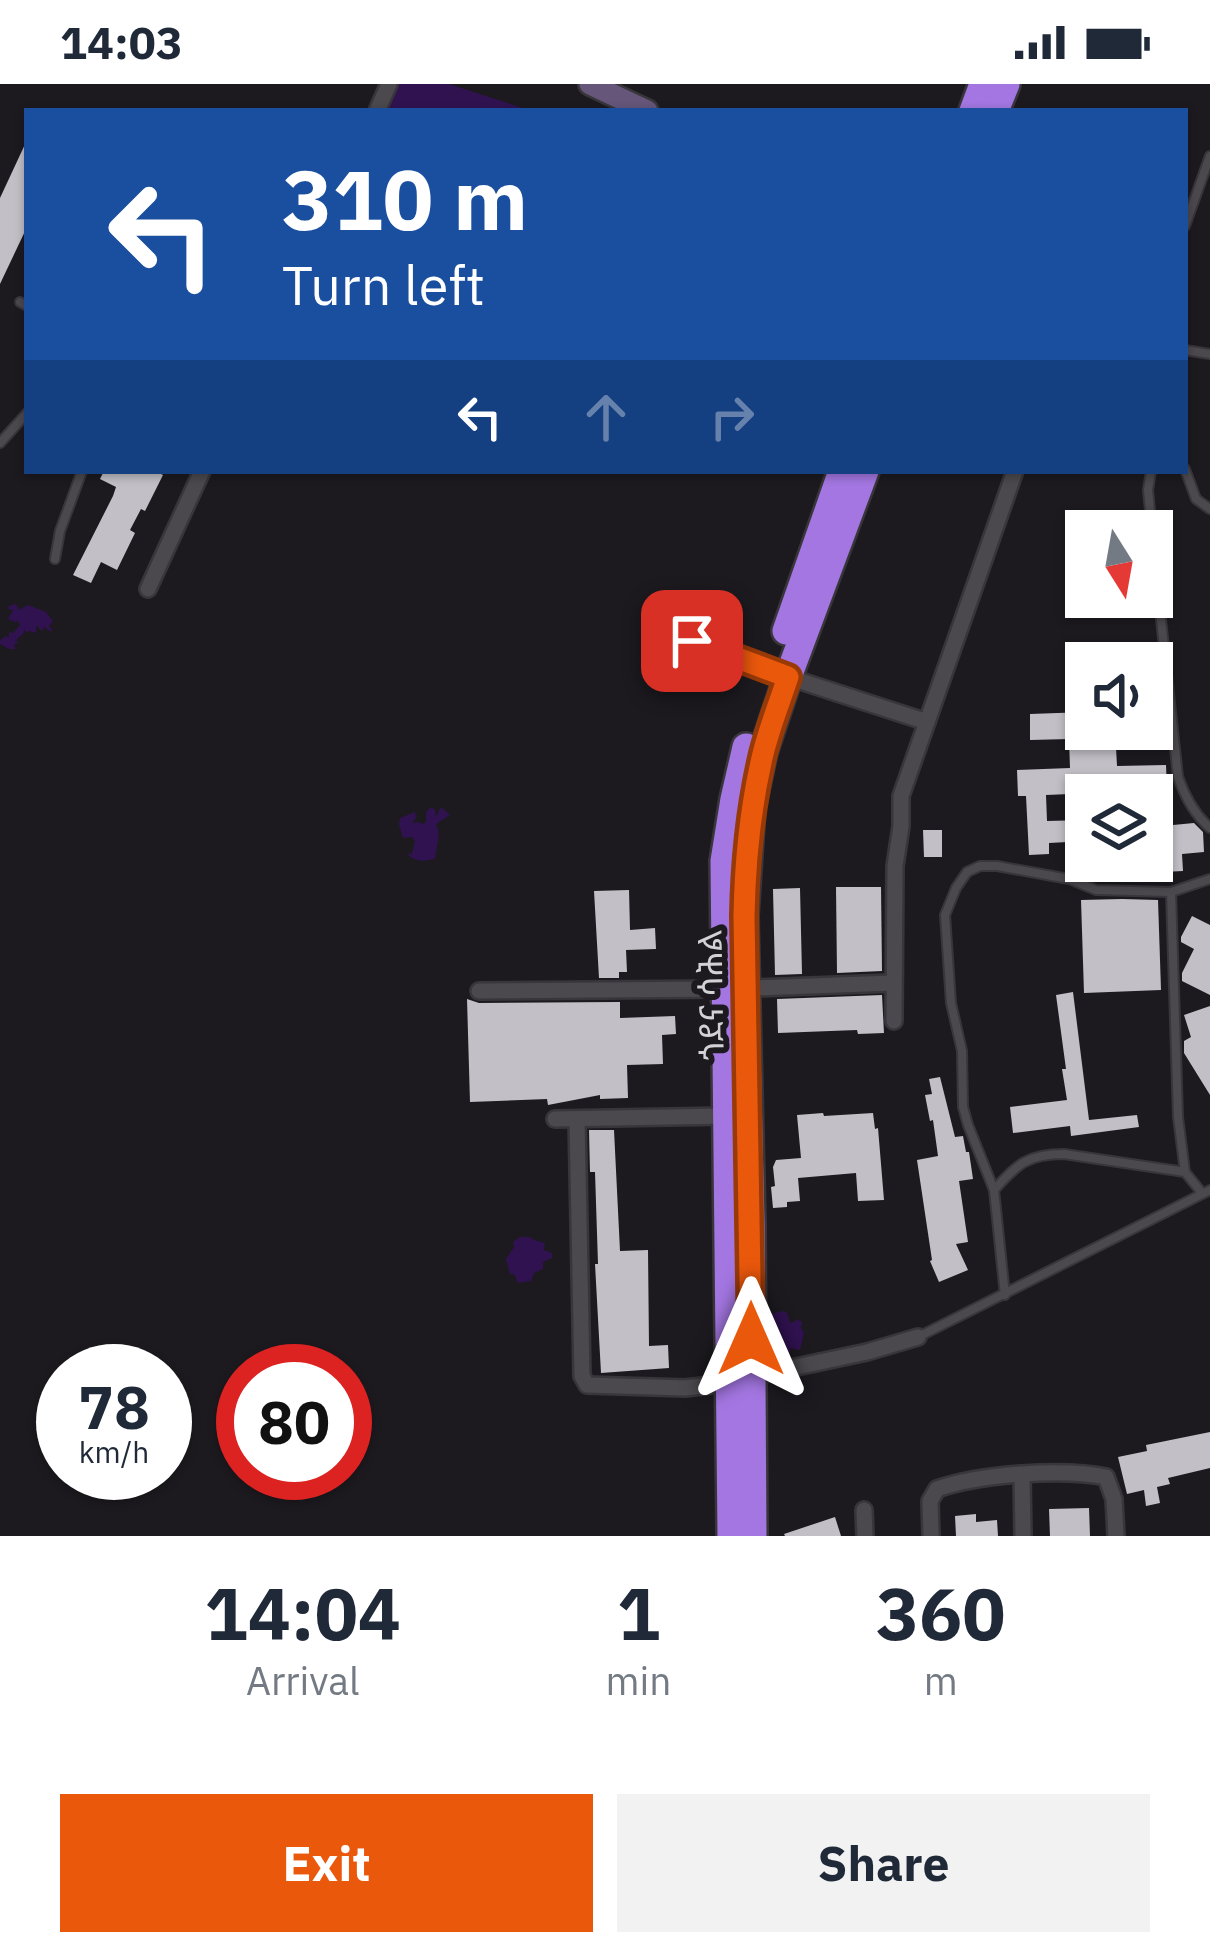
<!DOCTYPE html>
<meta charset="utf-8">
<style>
:root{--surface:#fff;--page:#f2f2f3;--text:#1f2937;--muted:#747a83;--accent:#ea580c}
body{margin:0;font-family:"IBM Plex Sans","Noto Sans Ethiopic",sans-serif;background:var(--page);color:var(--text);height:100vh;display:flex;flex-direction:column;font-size:45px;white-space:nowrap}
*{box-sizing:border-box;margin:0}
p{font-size:39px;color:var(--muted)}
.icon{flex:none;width:66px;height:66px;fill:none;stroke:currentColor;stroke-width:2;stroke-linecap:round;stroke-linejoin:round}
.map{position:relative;height:1452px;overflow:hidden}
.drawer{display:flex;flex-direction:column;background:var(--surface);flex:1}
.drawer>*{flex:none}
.top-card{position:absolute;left:24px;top:24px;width:1164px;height:366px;border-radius:0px;box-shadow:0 3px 9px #0004;background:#1a4fa0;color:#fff;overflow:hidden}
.needle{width:78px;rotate:169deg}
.fabs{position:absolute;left:1065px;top:426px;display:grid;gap:24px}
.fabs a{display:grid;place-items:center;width:108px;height:108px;border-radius:0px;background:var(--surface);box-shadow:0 3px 9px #0004;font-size:60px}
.speed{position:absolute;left:36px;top:1260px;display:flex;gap:24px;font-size:60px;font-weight:700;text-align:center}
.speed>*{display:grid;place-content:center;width:156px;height:156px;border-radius:50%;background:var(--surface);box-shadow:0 3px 9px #0004;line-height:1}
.speed small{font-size:30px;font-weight:400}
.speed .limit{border:18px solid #d22;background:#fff;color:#111}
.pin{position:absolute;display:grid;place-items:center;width:102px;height:102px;color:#fff;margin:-51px;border-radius:24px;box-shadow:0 6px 18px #0006}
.me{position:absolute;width:132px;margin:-66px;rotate:0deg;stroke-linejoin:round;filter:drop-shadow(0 0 9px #0008)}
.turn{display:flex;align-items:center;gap:42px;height:252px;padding:0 60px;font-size:54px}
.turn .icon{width:156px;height:156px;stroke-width:2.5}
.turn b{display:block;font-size:84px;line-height:102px}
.lanes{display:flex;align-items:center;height:114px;padding:0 60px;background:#0003;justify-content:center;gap:60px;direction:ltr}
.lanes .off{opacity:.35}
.eta{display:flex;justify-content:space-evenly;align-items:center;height:204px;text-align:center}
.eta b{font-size:72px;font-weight:700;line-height:84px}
.action{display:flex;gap:24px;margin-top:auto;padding:24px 60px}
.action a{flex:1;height:138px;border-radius:0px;background:var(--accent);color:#fff;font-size:48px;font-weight:700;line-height:138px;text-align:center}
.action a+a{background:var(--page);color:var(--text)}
.status{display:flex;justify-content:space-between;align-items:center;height:84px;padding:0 60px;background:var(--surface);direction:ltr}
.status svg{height:33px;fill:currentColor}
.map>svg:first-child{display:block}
</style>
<div class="status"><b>14:03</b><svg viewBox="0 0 49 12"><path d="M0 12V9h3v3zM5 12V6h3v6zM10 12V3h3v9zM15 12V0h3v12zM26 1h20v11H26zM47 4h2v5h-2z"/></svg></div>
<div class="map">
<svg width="1210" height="1452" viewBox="0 0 1210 1452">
<rect width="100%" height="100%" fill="#1c1a1f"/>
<g fill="#301250">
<polygon points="399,0 449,0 523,24 523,27 387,27"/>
<polygon points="16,520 19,526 28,521 46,528 53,537 49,542 52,546 51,548 44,543 42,547 36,541 36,549 29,547 26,549 25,545 23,550 15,557 19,558 14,561 15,565 9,565 0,560 0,557 5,552 9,554 9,548 13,549 20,541 18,537 15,538 8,535 13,526 8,525 9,522"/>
<path d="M441 723 450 731 436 740 439 750 435 775C425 777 414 779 407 769L412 770 415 757 412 753 403 754 399 740 400 734 415 728 416 734 412 739 418 738 423 740 426 738V728L430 724 435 725 436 733Z"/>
<polygon points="520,1153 530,1153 534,1156 545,1159 544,1166 552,1169 552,1174 543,1178 543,1185 534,1189 531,1197 518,1199 514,1190 510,1190 506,1175 514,1163 513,1158"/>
<polygon points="783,1227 787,1229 790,1239 795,1238 795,1235 802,1238 801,1243 804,1249 800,1266 791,1264 789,1270 779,1265 764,1246 768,1241 771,1230"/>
</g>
<g fill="#c2c0c6">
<polygon points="27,56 27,143 0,200 0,114"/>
<polygon points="104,387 155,387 163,391 145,427 141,425 130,446 135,449 117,486 101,478 91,499 73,491 113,412 116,403 100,395"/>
<polygon points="1086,628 1086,645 1115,645 1117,682 1166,681 1167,706 1046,711 1047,737 1086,736 1086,757 1049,759 1049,770 1029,771 1026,712 1018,712 1017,686 1070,684 1069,655 1030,656 1030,630"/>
<polygon points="1194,739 1203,748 1204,768 1182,770 1183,787 1163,788 1161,763 1152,763 1152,743"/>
<polygon points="923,746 942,746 942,773 924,773"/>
<polygon points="836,803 881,803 882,887 837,889"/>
<polygon points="800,804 802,890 775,891 773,805"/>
<polygon points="629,806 630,846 655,844 656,865 626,866 627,888 619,888 619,894 599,894 594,807"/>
<polygon points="1122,815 1158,816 1161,906 1084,909 1081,816"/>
<polygon points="1192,832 1210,841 1210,911 1182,897 1182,889 1194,865 1181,858 1181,853"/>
<polygon points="1073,908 1089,1036 1137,1031 1139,1043 1071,1052 1070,1042 1013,1049 1010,1023 1067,1016 1062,985 1066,985 1056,911"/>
<polygon points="882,911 884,949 858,950 857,946 778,949 777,915"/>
<polygon points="467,915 479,919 620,918 620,934 675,932 676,950 662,951 663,980 627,981 628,1014 600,1015 600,1011 548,1021 547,1015 470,1018"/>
<polygon points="1210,922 1210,1011 1184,969 1184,957 1191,953 1184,931"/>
<polygon points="940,993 955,1053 963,1052 966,1068 969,1068 973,1095 959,1097 968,1158 956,1160 968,1186 939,1198 930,1177 932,1176 917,1076 938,1072 933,1036 930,1037 925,1011 932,1010 929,995"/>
<polygon points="823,1029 824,1032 873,1029 875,1045 878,1044 884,1116 858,1117 856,1089 798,1094 800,1117 787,1118 787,1123 773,1124 771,1103 775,1102 773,1083 776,1076 801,1074 797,1031"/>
<polygon points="589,1046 614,1046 620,1167 648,1166 649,1262 668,1261 669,1284 601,1289 595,1180 598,1180 595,1088 590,1088"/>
<polygon points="1210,1348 1210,1384 1168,1394 1170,1400 1157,1403 1160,1419 1146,1422 1144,1406 1127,1410 1118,1373 1147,1367 1146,1361"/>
<polygon points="1089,1424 1090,1452 1050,1452 1049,1425"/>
<polygon points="976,1430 976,1438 997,1436 998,1452 956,1452 955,1432"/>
<polygon points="835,1433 841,1452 785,1452 784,1450"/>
</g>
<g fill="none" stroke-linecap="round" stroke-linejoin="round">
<g stroke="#38363a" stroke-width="12">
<g id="lane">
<polyline points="1185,142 1210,72"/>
<polyline points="20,218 27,222"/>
<polyline points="1185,266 1210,270"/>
<polyline points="0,359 27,329"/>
<polyline points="1185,385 1196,415 1210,425"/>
<polyline points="1151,387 1148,406 1152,447"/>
<path d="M1152 452 1178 693C1185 713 1194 730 1210 744"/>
<polyline points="55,475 60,447 82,387"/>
<polyline points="1185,1088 1202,1109"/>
<path d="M994 1106C1017 1080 1028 1070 1064 1070L1185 1088 1178 1033 1171 808 1210 795"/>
<polyline points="1005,1211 994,1106 968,1041 963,1023 962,967 951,919 945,831 956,804 967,788 980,782 997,782 1069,795 1096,806 1171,808"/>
<polyline points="918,1253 1210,1106"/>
</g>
</g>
<g stroke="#38363a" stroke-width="20">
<g id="street">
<polyline points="377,27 389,0"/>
<polyline points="148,505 202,387"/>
<polyline points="692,558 788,593 927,638"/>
<polyline points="479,907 725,905 893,899"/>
<polyline points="894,937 895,782 901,742 901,712 1015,387"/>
<polyline points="555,1035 727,1032"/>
<polyline points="577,1035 582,1292 587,1301 685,1304 711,1301 867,1268 918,1253"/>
<polyline points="1022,1392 1023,1452"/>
<polyline points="864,1426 865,1452"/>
<path d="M931 1452 930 1417 937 1405C979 1390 1063 1384 1106 1393L1114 1415 1116 1452"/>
</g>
</g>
<g stroke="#38363a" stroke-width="26">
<polyline id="secondary" points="590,0 647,27"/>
</g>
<g stroke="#38363a" stroke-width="32">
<g id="highway">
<polyline points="973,27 983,0"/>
<polyline points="995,27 1006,0"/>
<polyline points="786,547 842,387"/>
<polyline points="731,1452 724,777 734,715 746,663"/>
<polyline points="753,1452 751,1139 744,832 751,724 763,668 788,593 865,387"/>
</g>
</g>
<use href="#lane" stroke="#4b494e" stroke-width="8"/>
<use href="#street" stroke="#4b494e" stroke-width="15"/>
<use href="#secondary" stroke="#65567a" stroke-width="21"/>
<use href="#highway" stroke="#a376e1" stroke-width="27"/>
</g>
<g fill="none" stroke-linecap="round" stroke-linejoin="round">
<g stroke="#983908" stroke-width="30">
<path id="route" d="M692 557 788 593C779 620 768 647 762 674 750 726 745 779 744 832L751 1255"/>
</g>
<use href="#route" stroke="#ea580c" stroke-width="21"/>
</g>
<g text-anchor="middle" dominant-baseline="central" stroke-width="12" stroke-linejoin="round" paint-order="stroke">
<g font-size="33" fill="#d2d1d4" stroke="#1c1a1f">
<text transform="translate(710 911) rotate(-91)">ጎደና ሳሕል</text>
</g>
</g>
</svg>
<div class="fabs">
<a><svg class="needle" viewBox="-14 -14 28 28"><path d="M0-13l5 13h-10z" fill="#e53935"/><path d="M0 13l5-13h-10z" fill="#747a83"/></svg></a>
<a><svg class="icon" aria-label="sound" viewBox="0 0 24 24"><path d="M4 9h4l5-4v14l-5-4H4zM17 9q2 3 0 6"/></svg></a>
<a><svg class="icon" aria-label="layers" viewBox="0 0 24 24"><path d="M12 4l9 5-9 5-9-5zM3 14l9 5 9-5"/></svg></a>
</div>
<div class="speed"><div>78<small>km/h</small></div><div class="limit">80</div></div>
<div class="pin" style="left:692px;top:557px;background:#d93025"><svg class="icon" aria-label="arrive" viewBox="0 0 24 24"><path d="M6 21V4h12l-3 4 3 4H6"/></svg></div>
<svg class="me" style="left:751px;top:1255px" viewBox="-20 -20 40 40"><path d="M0-17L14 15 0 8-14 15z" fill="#ea580c" stroke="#fff" stroke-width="4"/></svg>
<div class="top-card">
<div class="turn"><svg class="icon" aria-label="left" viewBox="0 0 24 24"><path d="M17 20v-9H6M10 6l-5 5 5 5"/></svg><div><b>310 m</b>Turn left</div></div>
<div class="lanes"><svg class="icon" aria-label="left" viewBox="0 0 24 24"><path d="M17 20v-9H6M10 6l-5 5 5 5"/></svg><svg class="icon off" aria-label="ahead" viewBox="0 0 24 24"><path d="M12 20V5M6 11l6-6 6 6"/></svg><svg class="icon off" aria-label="right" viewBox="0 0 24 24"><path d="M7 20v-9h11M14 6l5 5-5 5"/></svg></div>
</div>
</div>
<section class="drawer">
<div class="eta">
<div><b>14:04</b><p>Arrival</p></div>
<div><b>1</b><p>min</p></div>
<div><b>360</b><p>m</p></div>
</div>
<div class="action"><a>Exit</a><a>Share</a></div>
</section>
